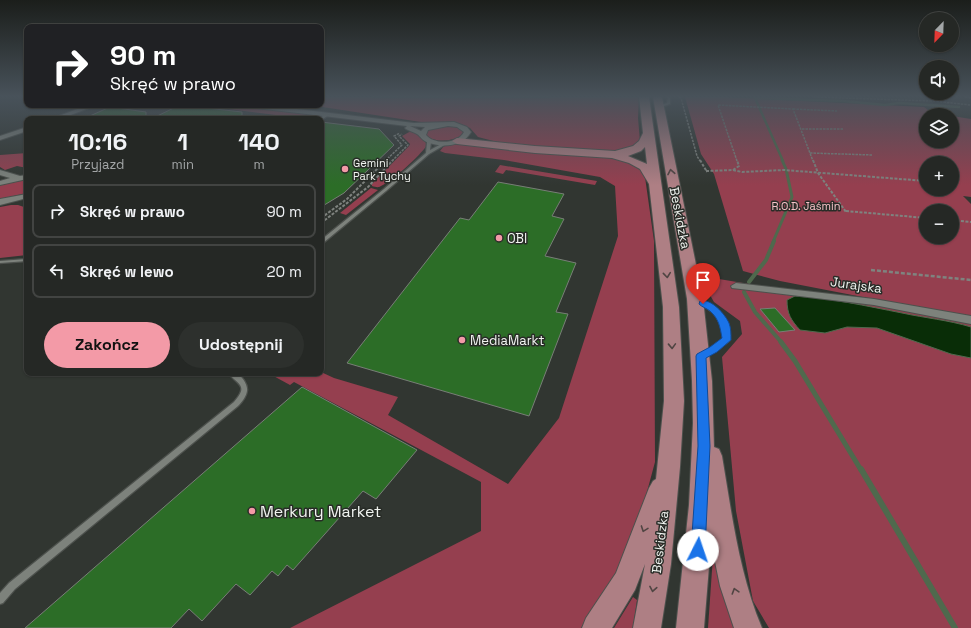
<!DOCTYPE html>
<html lang="pl">
<meta charset="utf-8">
<style>
:root{--surface:#252825;--page:#2d302d;--text:#f1f3f6;--muted:#a3a6a7;--line:#424442;--accent:#f39aa7}
body{margin:0;font-family:"Space Grotesk",sans-serif;background:var(--page);color:var(--text);height:100vh;display:flex;flex-direction:column;font-size:15px;white-space:nowrap}
*{box-sizing:border-box;margin:0}
p{font-size:13px;color:var(--muted)}
.icon{flex:none;width:22px;height:22px;fill:none;stroke:currentColor;stroke-width:2;stroke-linecap:round;stroke-linejoin:round}
.map{position:relative;flex:1;overflow:hidden}
.panel{position:absolute;left:24px;top:116px;width:300px;height:260px;display:flex;flex-direction:column;background:var(--surface);border-radius:8px;box-shadow:0 1px 3px #0004,0 0 0 1px var(--line)}
.panel>*{flex:none}
.hud{position:absolute;left:24px;top:24px;width:300px;height:84px;border-radius:8px;box-shadow:0 1px 3px #0004,0 0 0 1px var(--line);background:#202124;color:#fff;overflow:hidden}
.needle{width:26px;rotate:203deg}
.buttons{position:absolute;left:919px;top:12px;display:grid;gap:8px}
.buttons a{display:grid;place-items:center;width:40px;height:40px;border-radius:50%;background:var(--surface);box-shadow:0 1px 3px #0004,0 0 0 1px var(--line);font-size:20px}
.pin{position:absolute;display:grid;place-items:center;width:34px;height:34px;color:#fff;margin:-41px -17px;border-radius:50% 50% 50% 0;rotate:-45deg;box-shadow:0 0 4px #0007}
.pin .icon{rotate:45deg}
.me{position:absolute;width:44px;margin:-22px;rotate:4deg;stroke-linejoin:round;filter:drop-shadow(0 0 3px #0008)}
.turn{display:flex;align-items:center;gap:14px;height:84px;padding:0 20px;font-size:18px}
.turn .icon{width:52px;height:52px;stroke-width:2.5}
.turn b{display:block;font-size:28px;line-height:34px}
.eta{display:flex;justify-content:space-evenly;align-items:center;height:68px;text-align:center}
.eta b{font-size:24px;font-weight:800;line-height:28px}
.button{display:flex;gap:8px;margin-top:auto;padding:8px 20px}
.button a{flex:1;height:46px;border-radius:24px;background:var(--accent);color:#111;font-size:16px;font-weight:800;line-height:46px;text-align:center}
.button a+a{background:var(--page);color:var(--text)}
ul{padding:0;list-style:none}
li{display:flex;align-items:center;gap:12px;height:54px;margin:0 8px 6px;padding:0 12px;border:2px solid var(--line);border-radius:8px}
li div{flex:1}
li b{display:block;font-size:15px}
li em{font-style:normal}
.map>svg:first-child{display:block}
</style>
<div class="map">
<svg width="971" height="628" viewBox="0 0 971 628">
<rect width="100%" height="100%" fill="#313631"/>
<g fill="#953f4f" fill-rule="evenodd">
<polygon points="321,97 639,97 638,118 640,141 639,144 620,152 505,144 478,137 470,128 458,123 420,124 421,122 316,106 295,107 278,105 321,105"/>
<path d="M685 97H723L924 107 932 113 945 115H926V141H952V116L971 119V197L963 196 971 204V318L780 281 743 271 714 174 701 154ZM926 163H952V189H926ZM926 211H952V237H926Z"/>
<polygon points="225,105 236,105 316,115 318,117 316,119 308,119 220,108"/>
<path d="M445 126 456 127 463 130 464 135C452 141 439 143 428 137L426 134 429 129Z"/>
<path d="M411 131C416 133 425 139 427 145 420 156 393 180 381 186 378 188 376 187 372 186V184L409 146 410 144 402 136Z"/>
<polygon points="457,143 613,157 639,166 645,177 654,241 655,462 637,529 620,573 581,628 290,628 481,531 481,482 294,382 290,385 268,373 321,373 321,372 334,378 398,397 388,415 508,484 559,418 618,236 615,186 600,177 504,160 445,153 440,151 444,146"/>
<polygon points="27,153 27,168 17,166 5,170 0,167 0,155"/>
<polygon points="500,165 597,181 595,185 506,170 503,174 495,172"/>
<polygon points="27,179 27,193 0,199 0,185"/>
<polygon points="371,188 378,190 346,215 340,213"/>
<polygon points="11,205 18,205 27,208 27,212 23,214 27,217 27,255 0,258 0,207"/>
<polygon points="707,277 877,305 971,324 971,628 769,628 753,601 736,511 722,357 742,334 740,321 714,302 710,295"/>
<polygon points="713,556 717,556 737,628 708,628"/>
<polygon points="633,597 637,600 633,628 614,628"/>
</g>
<path fill="#092d07" stroke="#4f694d" d="M795 296C831 298 866 306 902 313 925 318 948 320 971 327V358L951 354 877 328 847 327 825 333 800 330C791 320 787 314 787 300Z"/>
<g fill="none" stroke-linecap="round" stroke-linejoin="round">
<g stroke="#4f694d" stroke-width="2.5">
<polyline points="373,97 549,97"/>
<polyline points="783,161 755,98 843,101 885,105 899,103 959,107"/>
</g>
<polyline stroke="#4f694d" stroke-width="3" points="773,242 792,197 786,169 782,160"/>
<g stroke="#4f694d" stroke-width="4">
<polyline points="749,282 766,260 774,241"/>
<polyline points="744,292 755,312 782,343"/>
</g>
<polyline stroke="#4f694d" stroke-width="5" points="781,342 795,361 861,470"/>
<polyline stroke="#4f694d" stroke-width="6" points="861,469 955,628"/>
</g>
<g fill="#2c6d27" stroke="#787e77">
<polygon points="180,105 242,112 242,119 151,119"/>
<polygon points="110,107 146,112 146,119 83,119"/>
<polygon points="321,122 379,129 394,145 344,193 321,207"/>
<polygon points="498,182 564,194 552,216 564,219 545,256 576,263 556,312 568,314 529,416 347,363 460,218 469,220"/>
<polygon points="775,308 795,330 779,332 760,309"/>
<polygon points="302,387 417,450 376,499 363,491 293,570 287,565 278,576 272,571 250,595 236,584 202,621 189,609 171,628 25,628"/>
</g>
<g fill="none" stroke-linecap="round" stroke-linejoin="round">
<g stroke="#4d514d" stroke-width="2.5">
<g id="service">
<polygon points="666,97 669,97 670,98 670,104 658,108 658,106 667,103 668,98"/>
<polygon points="326,114 329,115 321,120 318,119"/>
<polygon points="423,137 425,137 431,142 430,150 445,142 448,143 429,154 386,191 323,243 321,243 321,240 384,189 426,153 427,142 423,139"/>
<polygon points="27,259 27,261 0,263 0,261"/>
<path d="M697 298C719 307 726 318 730 340L716 351 703 357H701L700 355 701 353 712 349 724 339C720 316 715 312 695 301L694 300Z"/>
<path d="M228 373C230 373 233 372 235 373 242 375 248 385 247 391 246 397 242 402 238 406L15 589 3 603 0 604V593L9 583 234 402C249 385 238 385 228 373Z"/>
</g>
</g>
<g stroke="#4d514d" stroke-width="2">
<g id="minor">
<polygon points="88,105 97,105 60,119 51,119"/>
<path d="M245 105H263L414 123 454 122 467 127 471 132C463 147 441 148 427 142 422 140 421 137 417 134 414 132 409 131 406 129L405 128 407 126 248 107ZM410 126 425 127 421 131ZM448 126 457 127 464 132C458 144 434 145 426 135L428 130Z"/>
<polygon points="27,127 27,131 0,140 0,136"/>
<polygon points="0,170 20,176 27,175 27,179 0,185 0,181 10,178 0,175"/>
<polygon points="27,194 27,198 0,205 0,199"/>
<polygon points="736,283 874,299 971,316 971,324 874,305 732,288 731,286"/>
</g>
</g>
<g stroke="#4d514d" stroke-width="2">
<g id="primary">
<path d="M639 97H649L679 307 684 401 680 467 671 564 661 628H633L645 564 635 590 612 628H582L586 618 616 573 649 488 653 481 656 479 664 401 663 307 649 184 640 169 629 163 612 158 535 153 457 144 452 141 457 138 535 146 615 151 633 146 639 141 643 133ZM645 147 647 164 628 156 641 151Z"/>
<path d="M653 97H662L703 299 712 381 714 447 719 449 722 456C732 515 739 573 762 628H734L720 586 711 542 704 628H676L689 505 693 423 692 381 687 299Z"/>
</g>
</g>
<g stroke="#7f837f" stroke-width="1.5" stroke-dasharray="2.5 1" stroke-linecap="butt">
<polyline points="679,97 681,98 697,156 700,161"/>
<polyline points="814,97 934,101 971,105"/>
<polyline points="965,97 971,98"/>
<polyline points="793,109 837,111"/>
<polyline points="802,129 843,129"/>
<polyline points="810,153 873,155"/>
<polyline points="385,161 402,145 394,136 400,133"/>
<polyline points="392,161 408,145 399,136 402,134"/>
<polyline points="737,161 718,105 793,109 813,161"/>
</g>
<g stroke="#7f837f" stroke-width="2" stroke-dasharray="3 1.5" stroke-linecap="butt">
<polyline points="700,160 707,172"/>
<polyline points="813,160 818,173 846,212"/>
<polyline points="733,170 742,172 784,170 926,181"/>
<polyline points="706,171 733,170 739,166 737,160"/>
<polyline points="846,211 926,218"/>
<polyline points="321,218 347,199 386,160"/>
<polyline points="952,220 971,222"/>
<polyline points="321,223 368,187 393,160"/>
</g>
<polyline stroke="#7f837f" stroke-width="2.5" stroke-dasharray="4 2" stroke-linecap="butt" points="871,270 971,280"/>
<use href="#service" fill="#7d827c" fill-rule="evenodd"/>
<use href="#minor" fill="#7d827c" fill-rule="evenodd"/>
<use href="#primary" fill="#ae7f84" fill-rule="evenodd"/>
</g>
<defs><path id="oneway-chevron" d="M-2-3.5L2.5 0L-2 3.5" fill="none" stroke-width="1.6" stroke-linecap="round" stroke-linejoin="round"/></defs>
<g stroke="#504543">
<use href="#oneway-chevron" transform="translate(671 172) rotate(-101)"/>
<use href="#oneway-chevron" transform="translate(667 275) rotate(84)"/>
<use href="#oneway-chevron" transform="translate(672 346) rotate(88)"/>
<use href="#oneway-chevron" transform="translate(644 529) rotate(110)"/>
<use href="#oneway-chevron" transform="translate(653 589) rotate(100)"/>
<use href="#oneway-chevron" transform="translate(735 591) rotate(-107)"/>
</g>
<linearGradient id="sky" x2="0" y2="1"><stop stop-color="#1b1e1b"/><stop offset="0.52" stop-color="#48525a"/><stop offset="1" stop-color="#48525a" stop-opacity="0"/></linearGradient>
<rect width="971" height="185" fill="url(#sky)"/>
<path fill="#1a73e8" stroke="#114b97" d="M700 301C711 298 725 314 729 323 731 328 731 334 731 340L717 352 706 358 710 446 705 550 703 555 698 557 693 555 691 550 698 446 696 356 697 354 710 347 722 338C720 327 719 319 710 311 706 308 702 307 699 304Z"/>
<g fill="#f39aa7" stroke="#282c27" stroke-width="1.5">
<circle cx="345" cy="169" r="4"/>
<circle cx="499" cy="238" r="4"/>
<circle cx="462" cy="340" r="4"/>
<circle cx="252" cy="511" r="4"/>
</g>
<g text-anchor="middle" dominant-baseline="central" stroke-width="3" stroke-linejoin="round" paint-order="stroke">
<g font-size="11" fill="#f1f4f0" stroke="#282c27" text-anchor="start">
<text x="353" y="163">Gemini<tspan x="353" dy="13">Park Tychy</tspan></text>
</g>
<g font-size="11" fill="#f7c2c8" stroke="#282c27">
<text x="806" y="206">R.O.D. Jaśmin</text>
</g>
<g font-size="13" fill="#f1f4f0" stroke="#282c27">
<text transform="translate(680 218) rotate(79)">Beskidzka</text>
<text transform="translate(856 285) rotate(8)">Jurajska</text>
<text transform="translate(660 542) rotate(-83)">Beskidzka</text>
</g>
<g font-size="13" fill="#f1f4f0" stroke="#282c27" text-anchor="start">
<text x="507" y="238">OBI</text>
<text x="470" y="340">MediaMarkt</text>
</g>
<g font-size="16" fill="#f1f4f0" stroke="#282c27" text-anchor="start">
<text x="260" y="511">Merkury Market</text>
</g>
</g>
</svg>
<div class="buttons">
<a><svg class="needle" viewBox="-14 -14 28 28"><path d="M0-13l5 13h-10z" fill="#e53935"/><path d="M0 13l5-13h-10z" fill="#a3a6a7"/></svg></a>
<a><svg class="icon" aria-label="sound" viewBox="0 0 24 24"><path d="M4 9h4l5-4v14l-5-4H4zM17 9q2 3 0 6"/></svg></a>
<a><svg class="icon" aria-label="layers" viewBox="0 0 24 24"><path d="M12 4l9 5-9 5-9-5zM3 14l9 5 9-5"/></svg></a>
<a>+</a>
<a>−</a>
</div>
<div class="pin" style="left:703px;top:304px;background:#d93025"><svg class="icon" aria-label="arrive" viewBox="0 0 24 24"><path d="M6 21V4h12l-3 4 3 4H6"/></svg></div>
<svg class="me" style="left:698px;top:550px" viewBox="-20 -20 40 40"><circle r="19" fill="#fff"/><path d="M0-13L10 11 0 6-10 11z" fill="#1a73e8"/></svg>
<div class="hud">
<div class="turn"><svg class="icon" aria-label="right" viewBox="0 0 24 24"><path d="M7 20v-9h11M14 6l5 5-5 5"/></svg><div><b>90 m</b>Skręć w prawo</div></div>
</div>
<section class="panel">
<div class="eta">
<div><b>10:16</b><p>Przyjazd</p></div>
<div><b>1</b><p>min</p></div>
<div><b>140</b><p>m</p></div>
</div>
<ul>
<li><svg class="icon" aria-label="right" viewBox="0 0 24 24"><path d="M7 20v-9h11M14 6l5 5-5 5"/></svg><div><b>Skręć w prawo</b></div><em>90 m</em></li>
<li><svg class="icon" aria-label="left" viewBox="0 0 24 24"><path d="M17 20v-9H6M10 6l-5 5 5 5"/></svg><div><b>Skręć w lewo</b></div><em>20 m</em></li>
</ul>
<div class="button"><a>Zakończ</a><a>Udostępnij</a></div>
</section>
</div>
